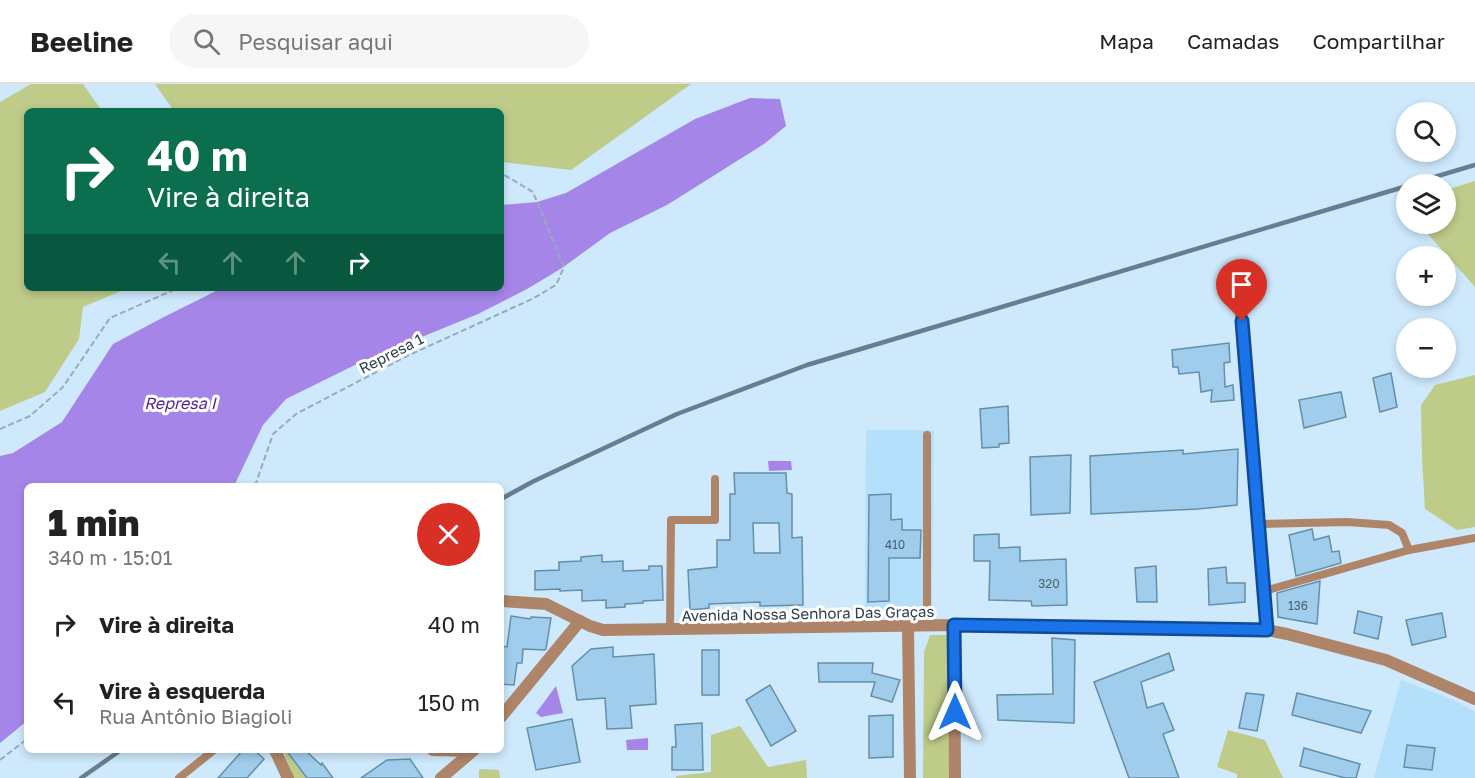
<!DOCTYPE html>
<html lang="pt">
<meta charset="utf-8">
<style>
:root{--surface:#fff;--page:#f6f6f6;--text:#222;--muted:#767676;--line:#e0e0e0}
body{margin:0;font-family:"Golos Text",sans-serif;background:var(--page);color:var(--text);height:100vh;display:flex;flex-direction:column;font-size:22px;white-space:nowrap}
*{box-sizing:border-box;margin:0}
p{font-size:20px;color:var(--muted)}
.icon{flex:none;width:33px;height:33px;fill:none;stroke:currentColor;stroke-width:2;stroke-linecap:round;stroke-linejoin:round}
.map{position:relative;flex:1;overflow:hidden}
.panel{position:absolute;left:24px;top:399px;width:480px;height:270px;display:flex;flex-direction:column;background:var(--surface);border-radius:9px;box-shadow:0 3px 9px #0003}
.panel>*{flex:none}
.guide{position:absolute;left:24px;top:24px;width:480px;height:183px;border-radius:9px;box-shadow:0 3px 9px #0003;background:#0b6e4f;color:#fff;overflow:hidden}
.controls{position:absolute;left:1396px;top:18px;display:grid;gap:12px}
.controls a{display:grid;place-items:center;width:60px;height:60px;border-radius:50%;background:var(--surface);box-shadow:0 3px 9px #0003;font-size:30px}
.pin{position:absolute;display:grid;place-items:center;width:51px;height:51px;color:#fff;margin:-62px -26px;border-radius:50% 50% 50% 0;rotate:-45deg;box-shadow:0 0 6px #0007}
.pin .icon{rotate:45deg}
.me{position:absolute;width:66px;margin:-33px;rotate:0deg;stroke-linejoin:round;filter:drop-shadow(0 0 4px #0008)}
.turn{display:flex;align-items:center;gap:21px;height:126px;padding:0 24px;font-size:27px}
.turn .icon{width:78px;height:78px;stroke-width:2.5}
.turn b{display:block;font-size:42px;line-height:51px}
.lanes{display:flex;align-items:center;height:57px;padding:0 24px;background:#0003;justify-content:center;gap:30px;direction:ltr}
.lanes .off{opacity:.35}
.round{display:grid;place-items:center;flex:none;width:63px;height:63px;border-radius:32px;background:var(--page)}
.overview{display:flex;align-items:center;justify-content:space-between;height:102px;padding:0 24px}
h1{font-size:36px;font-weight:800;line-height:45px}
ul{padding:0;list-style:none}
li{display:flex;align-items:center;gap:18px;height:78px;padding:0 24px}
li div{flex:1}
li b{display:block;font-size:22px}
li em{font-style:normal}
header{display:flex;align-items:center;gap:36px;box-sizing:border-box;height:84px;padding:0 30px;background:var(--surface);border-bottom:2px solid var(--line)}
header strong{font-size:28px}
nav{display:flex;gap:33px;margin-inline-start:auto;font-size:21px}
.search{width:420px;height:54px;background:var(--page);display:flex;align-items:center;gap:15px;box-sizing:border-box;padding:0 21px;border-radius:33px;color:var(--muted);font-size:22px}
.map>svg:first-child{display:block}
</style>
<header>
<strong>Beeline</strong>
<div class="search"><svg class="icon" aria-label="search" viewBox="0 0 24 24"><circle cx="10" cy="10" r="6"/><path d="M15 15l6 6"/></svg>Pesquisar aqui</div>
<nav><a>Mapa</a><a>Camadas</a><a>Compartilhar</a></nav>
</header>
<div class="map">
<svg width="1475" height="694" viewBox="0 0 1475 694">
<rect width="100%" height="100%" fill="#cee9fc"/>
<g fill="#b5e0fc">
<polygon points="866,346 934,346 932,533 865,533"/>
<polygon points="1401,596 1454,616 1475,628 1475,694 1374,694"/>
</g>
<g fill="#becb89">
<polygon points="31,0 83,0 102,27 27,27 27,204 128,204 83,223 79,255 45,308 0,327 0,18"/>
<polygon points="155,0 691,0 571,86 501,78 501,27 174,27"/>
<polygon points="1475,97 1475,203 1419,140 1446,140 1446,106"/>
<polygon points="1475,291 1475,443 1457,446 1425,425 1422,374 1421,321 1435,301"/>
<polygon points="930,551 949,551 950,694 923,694 924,568"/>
<polygon points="740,642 768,683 806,676 807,694 676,694 676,692 711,688 711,651"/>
<polygon points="1228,646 1265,656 1283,694 1237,694 1237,690 1217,683"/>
<polygon points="283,666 286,666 307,694 294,694"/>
<polygon points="479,685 499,686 500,694 479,694"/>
</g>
<g fill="#a586e8">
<polygon points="750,14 780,15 786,42 764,60 667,121 610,149 562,184 527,205 478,230 363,277 286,315 263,341 234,402 27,402 27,637 0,659 0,372 13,369 62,338 113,260 162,234 222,204 501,204 501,121 537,118 566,109 695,35"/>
<polygon points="768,377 791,377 792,386 769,387"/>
<polygon points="556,602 563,629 541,633 536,629"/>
<polygon points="648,654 648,666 627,666 626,656"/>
</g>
<g fill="#a0cdeb" stroke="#648fab" stroke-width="1.5" fill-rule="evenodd">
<polygon points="1229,259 1230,278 1224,279 1225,303 1233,301 1234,316 1211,318 1212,306 1201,308 1199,288 1179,290 1178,283 1173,283 1172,266"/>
<polygon points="1391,289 1397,323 1380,328 1373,294"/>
<polygon points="1341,308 1346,333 1304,344 1299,316"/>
<polygon points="1008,322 1009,359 999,360 999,363 982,364 980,325"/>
<polygon points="1238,365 1237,421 1198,425 1091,430 1090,372 1183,366 1183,370"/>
<polygon points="1071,371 1070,429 1031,431 1030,373"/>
<path d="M734 389H786L787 409 792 410V454L802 453 803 521 760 522V518L709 520V524L690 526 688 486 717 483V456H730V410H735ZM753 439H779L780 469H754Z"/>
<polygon points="891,410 891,436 902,435 902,446 921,446 920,474 889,474 889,517 868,518 869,411"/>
<polygon points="1312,445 1314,456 1329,452 1332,468 1339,467 1341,479 1296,492 1289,451"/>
<polygon points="999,450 999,464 1020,463 1020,477 1066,475 1067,521 1032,522 1031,517 989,516 990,477 974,477 974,451"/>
<polygon points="602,471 602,478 623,477 623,487 649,486 649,482 662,482 663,516 643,517 643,519 625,520 625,523 606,524 606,516 582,517 582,506 560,507 560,505 535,506 535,487 559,486 559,478 581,477 581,473"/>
<polygon points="1156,482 1157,518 1137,518 1135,484"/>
<polygon points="1226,483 1227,499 1245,499 1245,518 1209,521 1208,485"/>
<polygon points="1320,497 1317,540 1278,533 1277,509"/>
<polygon points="1358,527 1382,533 1378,555 1354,549"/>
<polygon points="1442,529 1446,553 1412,561 1406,536"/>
<polygon points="511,532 530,535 531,533 551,534 546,565 545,566 523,565 522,579 517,579 514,601 501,600 501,562 507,563"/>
<polygon points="1052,554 1075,556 1074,639 998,636 997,611 1053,610"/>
<polygon points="613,563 613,573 654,570 656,620 630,622 632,644 607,645 605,614 577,616 572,582 591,565"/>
<rect x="702" y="566" width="17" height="45"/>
<polygon points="1169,569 1174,586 1141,598 1147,624 1163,619 1174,646 1163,650 1179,694 1129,694 1094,598"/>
<polygon points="818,579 873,579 872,589 900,596 892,618 871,612 875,598 819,598"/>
<polygon points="770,601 796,647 771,662 746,616"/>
<polygon points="1246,609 1264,611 1257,647 1239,644"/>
<polygon points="1297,609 1371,627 1361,649 1292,631"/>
<polygon points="893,631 893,673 869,674 869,632"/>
<polygon points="572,635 580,678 536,686 527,644"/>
<polygon points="702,639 703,686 672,686 672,663 676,663 675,641"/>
<polygon points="1407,661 1435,664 1432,686 1404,683"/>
<polygon points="1304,664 1360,680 1356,694 1345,694 1300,682"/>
<polygon points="243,666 254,666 264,675 247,694 218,694"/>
<polygon points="286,666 305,666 321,681 322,679 333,694 307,694"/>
<polygon points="410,675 423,694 361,694 387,676"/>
</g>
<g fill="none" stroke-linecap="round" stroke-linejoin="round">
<g stroke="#94acbc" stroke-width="2" stroke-dasharray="6 3" stroke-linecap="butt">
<polyline points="0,345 30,332 63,303 110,234 178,204"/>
<polyline points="255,402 273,350 296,330 405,273 532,215 556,201 564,183 533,108 501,89"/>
<polyline points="0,676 27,655"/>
</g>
<g stroke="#ae8568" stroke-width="8">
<polyline points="1258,440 1347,438 1389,441 1402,449 1409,466"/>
<polyline points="1264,507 1409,466 1475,454"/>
<polyline points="927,543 927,351"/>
<polyline points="670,545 671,436 715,436 715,395"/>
<polyline points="179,694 214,666"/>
</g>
<g stroke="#ae8568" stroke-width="12">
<polyline points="1240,215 1267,546"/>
<polyline points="501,517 546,520 590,542 603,546 954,541 1267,546 1287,550 1386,576 1475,615"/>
<polyline points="954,541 955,694"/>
<polyline points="908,543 910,694"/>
<polyline points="501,633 580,537"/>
<polyline points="275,666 288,694"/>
<polyline points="433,666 472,667"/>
<polyline points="441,694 474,666"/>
</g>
<g stroke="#687e8c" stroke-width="4.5">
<polyline points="1411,100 1475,81"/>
<polyline points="501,415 534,397 677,330 807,281 1407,102"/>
<polyline points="81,694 121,666"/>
</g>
</g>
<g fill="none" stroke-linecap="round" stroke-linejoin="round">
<g stroke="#114b97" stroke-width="15">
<polyline id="route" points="955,628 954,541 1267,546 1242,237"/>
</g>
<use href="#route" stroke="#1a73e8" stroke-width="10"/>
</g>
<g text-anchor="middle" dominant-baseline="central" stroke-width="6" stroke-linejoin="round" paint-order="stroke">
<g font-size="12" fill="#486171">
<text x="895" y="460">410</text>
<text x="1049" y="499">320</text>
<text x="1298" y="521">136</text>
</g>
<g font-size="15" fill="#2a3d48" stroke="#fff">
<text transform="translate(391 269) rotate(-27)">Represa 1</text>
<text transform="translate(808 529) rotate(-1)">Avenida Nossa Senhora Das Graças</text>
</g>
<g font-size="16" font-style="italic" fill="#552497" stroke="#fff">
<text x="180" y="319">Represa I</text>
</g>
</g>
</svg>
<div class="controls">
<a><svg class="icon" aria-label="search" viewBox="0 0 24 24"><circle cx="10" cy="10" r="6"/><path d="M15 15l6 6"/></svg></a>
<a><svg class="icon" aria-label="layers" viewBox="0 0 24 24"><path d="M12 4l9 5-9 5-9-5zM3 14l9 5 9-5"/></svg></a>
<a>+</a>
<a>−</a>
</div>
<div class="pin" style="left:1242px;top:237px;background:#d93025"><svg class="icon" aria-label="arrive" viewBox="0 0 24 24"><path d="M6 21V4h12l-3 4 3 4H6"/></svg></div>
<svg class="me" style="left:955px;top:628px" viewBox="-20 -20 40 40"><path d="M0-17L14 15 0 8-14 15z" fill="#1a73e8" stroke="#fff" stroke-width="4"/></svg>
<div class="guide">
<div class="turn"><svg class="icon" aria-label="right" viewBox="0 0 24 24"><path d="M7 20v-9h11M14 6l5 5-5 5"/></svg><div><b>40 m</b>Vire à direita</div></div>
<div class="lanes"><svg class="icon off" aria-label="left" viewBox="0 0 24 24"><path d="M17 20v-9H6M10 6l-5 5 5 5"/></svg><svg class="icon off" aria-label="ahead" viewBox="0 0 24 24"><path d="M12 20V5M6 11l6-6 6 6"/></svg><svg class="icon off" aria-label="ahead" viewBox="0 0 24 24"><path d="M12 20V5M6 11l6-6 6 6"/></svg><svg class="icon" aria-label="right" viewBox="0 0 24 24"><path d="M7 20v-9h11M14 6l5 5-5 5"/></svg></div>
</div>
<section class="panel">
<div class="overview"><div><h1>1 min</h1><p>340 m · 15:01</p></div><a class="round" style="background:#d93025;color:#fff"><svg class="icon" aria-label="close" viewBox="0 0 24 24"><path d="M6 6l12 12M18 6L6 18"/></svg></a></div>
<ul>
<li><svg class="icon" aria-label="right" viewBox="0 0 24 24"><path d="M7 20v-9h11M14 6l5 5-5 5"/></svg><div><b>Vire à direita</b></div><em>40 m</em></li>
<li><svg class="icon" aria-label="left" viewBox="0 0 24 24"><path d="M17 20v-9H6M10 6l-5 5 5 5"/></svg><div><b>Vire à esquerda</b><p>Rua Antônio Biagioli</p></div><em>150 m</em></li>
</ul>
</section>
</div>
